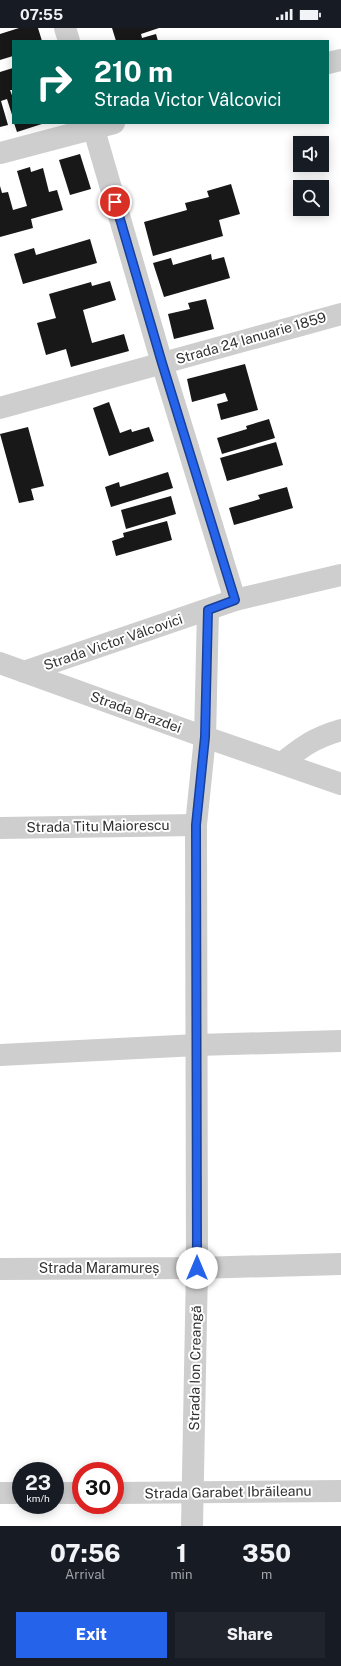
<!DOCTYPE html>
<meta charset="utf-8">
<style>
:root{--surface:#171b24;--page:#20242c;--text:#f1f3f6;--muted:#9ea1a6;--accent:#2563eb}
body{margin:0;font-family:"Public Sans",sans-serif;background:var(--page);color:var(--text);height:100vh;display:flex;flex-direction:column;font-size:15px;white-space:nowrap}
*{box-sizing:border-box;margin:0}
p{font-size:13px;color:var(--muted)}
.icon{flex:none;width:22px;height:22px;fill:none;stroke:currentColor;stroke-width:2;stroke-linecap:round;stroke-linejoin:round}
.map{position:relative;height:1498px;overflow:hidden}
.panel{display:flex;flex-direction:column;background:var(--surface);flex:1}
.panel>*{flex:none}
.guide{position:absolute;left:12px;top:12px;width:317px;height:84px;border-radius:0px;box-shadow:0 2px 10px #0003;background:#00695c;color:#fff;overflow:hidden}
.tools{position:absolute;left:293px;top:108px;display:grid;gap:8px}
.tools a{display:grid;place-items:center;width:36px;height:36px;border-radius:0px;background:var(--surface);box-shadow:0 2px 10px #0003;font-size:20px}
.speed{position:absolute;left:12px;top:1434px;display:flex;gap:8px;font-size:20px;font-weight:700;text-align:center}
.speed>*{display:grid;place-content:center;width:52px;height:52px;border-radius:50%;background:var(--surface);box-shadow:0 2px 10px #0003;line-height:1}
.speed small{font-size:10px;font-weight:400}
.speed .limit{border:6px solid #d22;background:#fff;color:#111}
.pin{position:absolute;display:grid;place-items:center;width:34px;height:34px;color:#fff;margin:-17px;border:2px solid #fff;border-radius:50%;box-shadow:0 1px 4px #0007}
.me{position:absolute;width:44px;margin:-22px;rotate:0deg;stroke-linejoin:round;filter:drop-shadow(0 0 3px #0008)}
.turn{display:flex;align-items:center;gap:14px;height:84px;padding:0 16px;font-size:18px}
.turn .icon{width:52px;height:52px;stroke-width:2.5}
.turn b{display:block;font-size:28px;line-height:34px}
.eta{display:flex;justify-content:space-evenly;align-items:center;height:68px;text-align:center}
.eta b{font-size:24px;font-weight:800;line-height:28px}
.cta{display:flex;gap:8px;margin-top:auto;padding:8px 16px}
.cta a{flex:1;height:46px;border-radius:0px;background:var(--accent);color:#fff;font-size:16px;font-weight:800;line-height:46px;text-align:center}
.cta a+a{background:var(--page);color:var(--text)}
.status{display:flex;justify-content:space-between;align-items:center;height:28px;padding:0 20px;background:var(--surface);direction:ltr}
.status svg{height:11px;fill:currentColor}
.map>svg:first-child{display:block}
</style>
<div class="status"><b>07:55</b><svg viewBox="0 0 49 12"><path d="M0 12V9h3v3zM5 12V6h3v6zM10 12V3h3v9zM15 12V0h3v12zM26 1h20v11H26zM47 4h2v5h-2z"/></svg></div>
<div class="map">
<svg width="341" height="1498" viewBox="0 0 341 1498">
<rect width="100%" height="100%" fill="#fff"/>
<g fill="#181818">
<polygon points="19,0 38,0 42,13 13,13 13,28 0,32 0,6"/>
<polygon points="112,0 159,0 141,6 142,10 156,6 158,13 116,13"/>
<polygon points="13,40 13,62 10,62 13,70 13,90 7,71 1,73 8,97 0,99 0,44"/>
<polygon points="14,95 45,95 17,104"/>
<polygon points="80,126 91,161 70,167 59,132"/>
<polygon points="30,139 31,144 43,140 49,164 57,162 63,182 31,191 33,200 0,209 0,158 2,165 8,164 13,182 27,178 17,143"/>
<polygon points="231,156 240,186 219,192 223,208 153,228 144,194 187,182 185,175 209,169 207,163"/>
<polygon points="90,211 97,235 23,256 14,226 34,220 36,227"/>
<polygon points="211,226 212,232 224,229 230,250 164,269 153,235 171,230 173,237"/>
<polygon points="110,253 116,272 83,282 92,315 124,306 129,323 71,339 66,321 46,327 37,295 56,290 49,266 91,254 92,258"/>
<polygon points="206,271 214,301 174,311 168,286 190,281 188,275"/>
<polygon points="245,336 258,382 221,392 217,376 228,373 225,365 192,374 187,351"/>
<polygon points="109,374 120,405 131,401 132,404 149,399 154,413 109,428 93,380"/>
<polygon points="269,391 275,410 222,426 217,410 247,401 246,398"/>
<polygon points="28,399 44,458 31,461 34,472 19,475 0,406"/>
<polygon points="276,414 283,437 227,453 220,430"/>
<polygon points="168,444 173,460 111,479 105,459 119,454 120,459"/>
<polygon points="287,459 293,480 234,497 229,480 260,471 258,467"/>
<polygon points="171,468 176,486 126,501 121,482"/>
<polygon points="167,493 172,512 116,528 112,513 124,509 123,505"/>
</g>
<g fill="none" stroke-linecap="round" stroke-linejoin="round">
<g stroke="#cecece" stroke-width="22">
<polyline points="65,0 69,13"/>
<polyline points="328,35 341,32"/>
<polyline points="92,95 162,335 235,572"/>
<polyline points="0,125 114,95"/>
<polyline points="0,380 341,286"/>
<polyline points="24,644 235,572 341,547"/>
<path d="M282 735C303 718 314 710 341 702"/>
<polyline points="0,800 196,797"/>
<polyline points="0,1027 197,1017 341,1013"/>
<polyline points="0,1241 197,1240 341,1236"/>
<polyline points="0,1465 21,1465"/>
<polyline points="55,1465 81,1465"/>
<polyline points="115,1465 341,1463"/>
<polyline points="192,1498 197,1240 196,797 205,709 208,582"/>
</g>
<polyline stroke="#cecece" stroke-width="22" points="0,635 205,709 341,756"/>
</g>
<g fill="none" stroke-linecap="round" stroke-linejoin="round">
<g stroke="#184099" stroke-width="10">
<polyline id="route" points="115,174 162,335 235,572 208,582 205,709 196,797 197,1240"/>
</g>
<use href="#route" stroke="#2563eb" stroke-width="7"/>
</g>
<g text-anchor="middle" dominant-baseline="central" stroke-width="4" stroke-linejoin="round" paint-order="stroke">
<g font-size="14" fill="#313131" stroke="#fff">
<text transform="translate(251 310) rotate(-16)">Strada 24 Ianuarie 1859</text>
<text transform="translate(113 614) rotate(-19)">Strada Victor Vâlcovici</text>
<text transform="translate(136 684) rotate(20)">Strada Brazdei</text>
<text transform="translate(98 798) rotate(-1)">Strada Titu Maiorescu</text>
<text x="99" y="1240">Strada Maramureș</text>
<text transform="translate(195 1340) rotate(-89)">Strada Ion Creangă</text>
<text transform="translate(228 1464) rotate(-1)">Strada Garabet Ibrăileanu</text>
</g>
</g>
</svg>
<div class="tools">
<a><svg class="icon" aria-label="sound" viewBox="0 0 24 24"><path d="M4 9h4l5-4v14l-5-4H4zM17 9q2 3 0 6"/></svg></a>
<a><svg class="icon" aria-label="search" viewBox="0 0 24 24"><circle cx="10" cy="10" r="6"/><path d="M15 15l6 6"/></svg></a>
</div>
<div class="speed"><div>23<small>km/h</small></div><div class="limit">30</div></div>
<div class="pin" style="left:115px;top:174px;background:#d93025"><svg class="icon" aria-label="arrive" viewBox="0 0 24 24"><path d="M6 21V4h12l-3 4 3 4H6"/></svg></div>
<svg class="me" style="left:197px;top:1240px" viewBox="-20 -20 40 40"><circle r="19" fill="#fff"/><path d="M0-13L10 11 0 6-10 11z" fill="#2563eb"/></svg>
<div class="guide">
<div class="turn"><svg class="icon" aria-label="right" viewBox="0 0 24 24"><path d="M7 20v-9h11M14 6l5 5-5 5"/></svg><div><b>210 m</b>Strada Victor Vâlcovici</div></div>
</div>
</div>
<section class="panel">
<div class="eta">
<div><b>07:56</b><p>Arrival</p></div>
<div><b>1</b><p>min</p></div>
<div><b>350</b><p>m</p></div>
</div>
<div class="cta"><a>Exit</a><a>Share</a></div>
</section>
